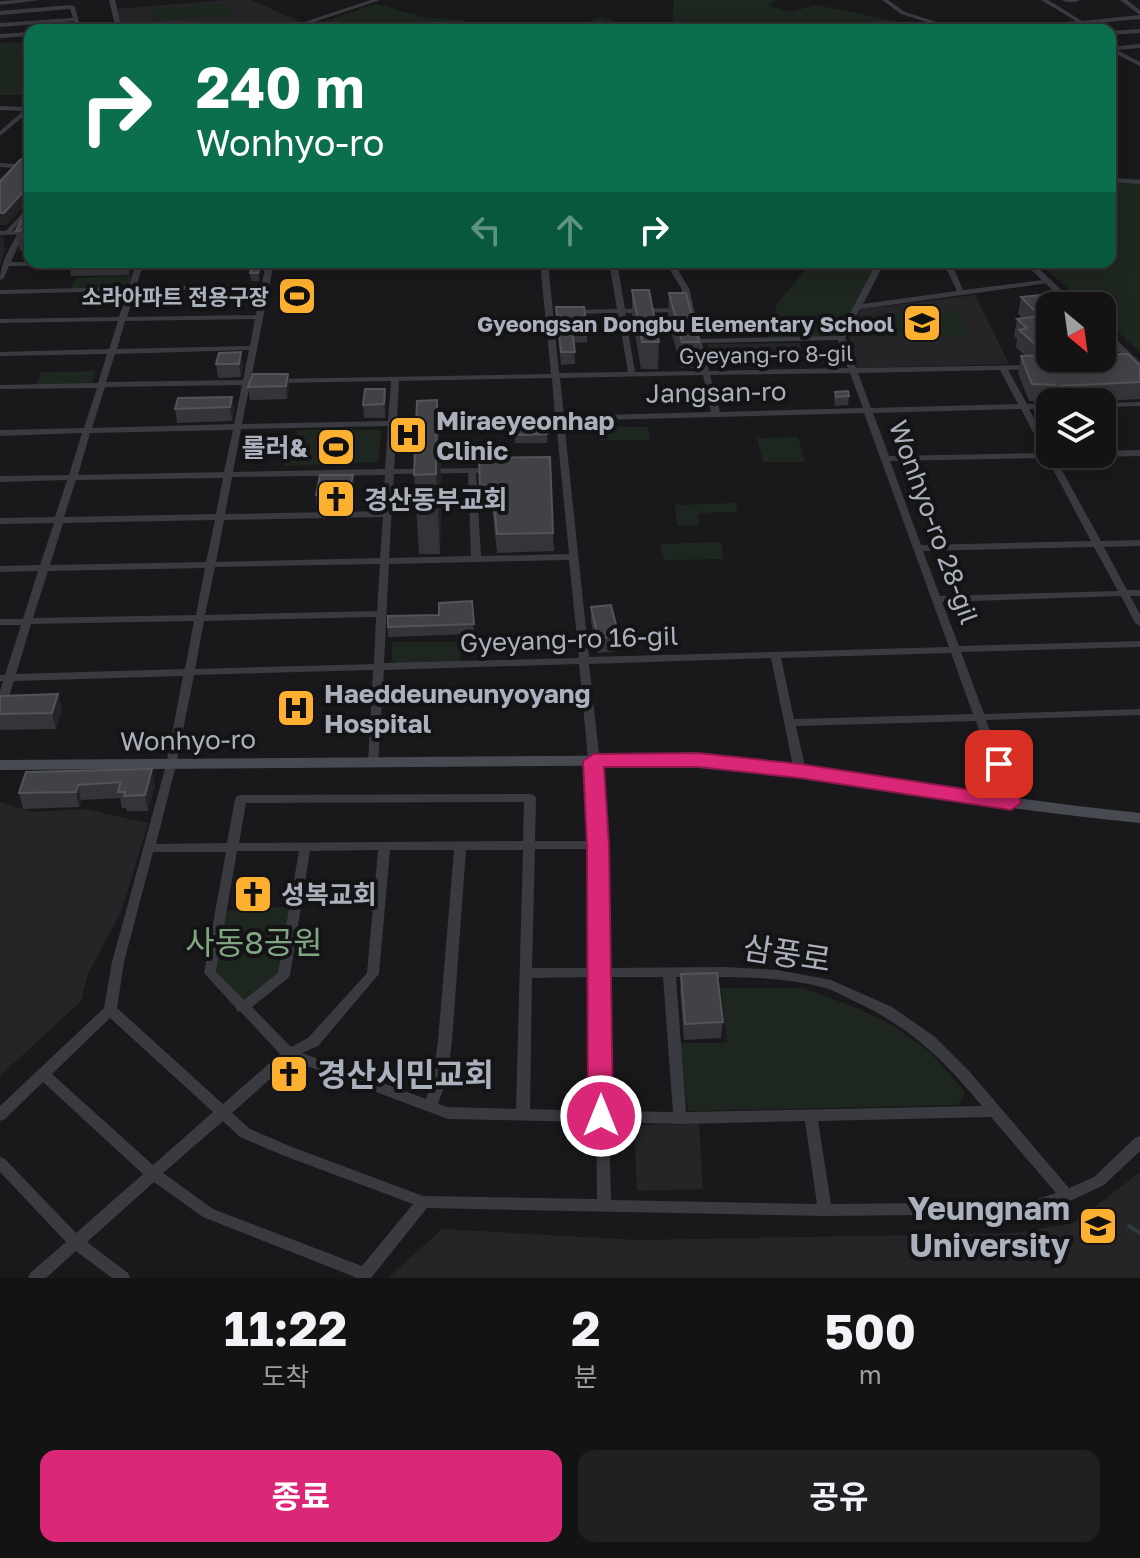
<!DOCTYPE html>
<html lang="ko">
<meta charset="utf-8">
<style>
:root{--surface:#131314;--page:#202022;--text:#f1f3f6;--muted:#9d9ea0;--line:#323234;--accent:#db2777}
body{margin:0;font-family:"Golos Text","Noto Sans KR",sans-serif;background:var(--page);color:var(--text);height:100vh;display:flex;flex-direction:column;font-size:30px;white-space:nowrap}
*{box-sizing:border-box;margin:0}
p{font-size:26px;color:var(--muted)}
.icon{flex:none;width:44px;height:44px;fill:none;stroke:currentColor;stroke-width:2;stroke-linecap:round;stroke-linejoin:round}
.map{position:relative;height:1278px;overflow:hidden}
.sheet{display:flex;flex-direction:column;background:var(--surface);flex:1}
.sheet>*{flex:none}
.banner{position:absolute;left:24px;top:24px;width:1092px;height:244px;border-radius:16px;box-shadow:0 4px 20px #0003,0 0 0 2px var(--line);background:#0b6e4f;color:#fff;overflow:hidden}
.needle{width:52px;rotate:151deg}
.buttons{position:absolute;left:1036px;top:292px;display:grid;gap:16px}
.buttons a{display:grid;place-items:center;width:80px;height:80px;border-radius:16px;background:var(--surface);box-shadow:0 4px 20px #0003,0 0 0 2px var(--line);font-size:40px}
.pin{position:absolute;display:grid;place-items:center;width:68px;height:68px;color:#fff;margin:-34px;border-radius:16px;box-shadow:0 4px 12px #0006}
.me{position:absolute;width:88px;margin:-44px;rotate:0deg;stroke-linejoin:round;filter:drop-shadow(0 0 6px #0008)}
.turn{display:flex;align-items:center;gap:28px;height:168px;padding:0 40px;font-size:36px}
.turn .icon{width:104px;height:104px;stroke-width:2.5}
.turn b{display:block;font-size:56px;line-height:68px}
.lanes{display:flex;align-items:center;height:76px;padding:0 40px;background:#0003;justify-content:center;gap:40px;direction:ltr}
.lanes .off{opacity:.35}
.eta{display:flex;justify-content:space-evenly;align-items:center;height:136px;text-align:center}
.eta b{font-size:48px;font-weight:700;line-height:56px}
.action{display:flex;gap:16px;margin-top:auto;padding:16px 40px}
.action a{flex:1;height:92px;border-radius:16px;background:var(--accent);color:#fff;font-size:32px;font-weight:700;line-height:92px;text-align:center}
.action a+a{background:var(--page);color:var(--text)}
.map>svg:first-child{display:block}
</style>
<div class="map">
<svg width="1140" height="1278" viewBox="0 0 1140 1278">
<rect width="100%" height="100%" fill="#19191b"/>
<g fill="#252528">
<polygon points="226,0 251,0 305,24 283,30 118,30 115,9"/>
<polygon points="975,295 1009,364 857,368 849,338 861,309"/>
<polygon points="799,343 803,356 710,357 708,344"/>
<polygon points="0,802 33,812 86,809 148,823 122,910 88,974 81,1001 0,1076"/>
<polygon points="699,1124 703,1189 637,1191 634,1125"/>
<polygon points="1140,1172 1140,1278 388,1278 442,1229 637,1240 1016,1233 1074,1223"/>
</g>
<g fill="#1e271f">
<polygon points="674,0 777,0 768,6 791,12 816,5 938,30 568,30 601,17 630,28 672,29"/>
<polygon points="229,3 233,15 153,21 151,9"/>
<polygon points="376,4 429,18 465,20 459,30 299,30"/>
<polygon points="30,42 30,95 0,95 0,43"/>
<polygon points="1110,178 1140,179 1140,352 1102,318 1102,306 1088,306 1038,262 1110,262"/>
<polygon points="812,262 880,262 841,338 766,339 777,304"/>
<polygon points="134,276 130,288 70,290 75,278"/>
<polygon points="959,312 970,335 872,338 864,315"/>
<polygon points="96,371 92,384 36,385 41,372"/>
<polygon points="598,427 648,427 650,440 599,440"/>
<polygon points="297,430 382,430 378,462 284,466 287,448 296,446"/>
<polygon points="798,437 805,462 763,462 757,438"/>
<polygon points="736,503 737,512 698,513 699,525 677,526 675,505"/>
<polygon points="721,542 724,559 664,560 660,544"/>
<polygon points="392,642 462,642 460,664 398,664 392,659"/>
<polygon points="292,906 281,974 242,1001 216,974 226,911"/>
<polygon points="721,988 803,988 857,1008 897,1028 931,1053 965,1092 958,1105 688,1111 679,1043 727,1043"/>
</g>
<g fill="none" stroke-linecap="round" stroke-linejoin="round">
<polyline stroke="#2e3940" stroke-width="4" points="1129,1226 1140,1233"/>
<g fill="#393b40" fill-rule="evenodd">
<polygon points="18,0 40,0 0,5 0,1"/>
<polygon points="882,0 888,0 905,12 962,30 953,30 901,14"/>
<polygon points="1041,0 1048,0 1082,21 1140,15 1140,19 1087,24 1097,30 1090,30 1081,24 1019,30 999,30 1002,28 1076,21"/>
<path d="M1062 0H1080C1076 3 1066 3 1062 0Z"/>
<polygon points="72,5 75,7 81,29 119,25 122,27 102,30 76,30 74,21 0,27 0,23 73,18 70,9 0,15 0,11"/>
<polygon points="1140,29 1140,33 1110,35 1110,31"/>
<polygon points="30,32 30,36 0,38 0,34"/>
<polygon points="1140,44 1140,48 1117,50 1140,62 1140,66 1110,51 1110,47"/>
<polygon points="0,106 30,107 30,111 0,136 0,131 23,111 0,110"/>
<polygon points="0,163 30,165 30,169 0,167"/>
<polygon points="1110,178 1140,180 1140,184 1110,182"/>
<polygon points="30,206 30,212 9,234 5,234 5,232 28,207"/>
<path d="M21 231 24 233 11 262 85 263 81 265 9 266 4 278 0 280C0 263 10 248 18 233Z"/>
<path d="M136 262H144L136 287 262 284 266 262H274L251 380 256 382 250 384 242 424 388 421 391 381 273 383V379H276L551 374 540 262H548L559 373 628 372 618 313 573 314 569 312 573 310 617 309 609 262H617L625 309 681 308 685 310 681 312 625 313 635 372 701 371 681 288 665 262H673L689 288 701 339 838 336 877 262H885L863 304 957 291 943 262H951L963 290 1051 279 1052 281 1048 283 860 309 845 338 856 368 1035 365 1036 367 1032 369 1008 370 1027 404H1050V408L1029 409 1050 448V454H1102V451L1140 450V456L1055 458 1101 541 1140 540V546L1104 547 1127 590H1140V596H1130L1140 614V626L1135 623 1121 596 942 602 959 646 1140 641V647L961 652 984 714 1140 709V715L986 720 1017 803 1015 806H1007L1005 803 976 721 796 726 806 771 804 774H796L794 771 771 658 589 664 602 780 606 968 725 967 778 970 831 980 892 1007 935 1037 969 1071 1069 1188 1094 1177 1135 1138 1140 1136V1151L1104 1185 1072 1200 1028 1214 825 1216 427 1208 371 1278H355V1277L203 1217 154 1182 87 1242 128 1273 130 1278H112L76 1251 46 1278H28L30 1273 66 1242 0 1172V1157L5 1159 76 1233 143 1174 43 1082 5 1119 0 1121V1106L104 1008 112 962 166 765 183 676 14 681 5 708 0 711V691L3 681H0V675H5L21 625H0V619H23L38 571 0 572V566L40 565 54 523 0 524V518L55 517 67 480 0 482V476L69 475 82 433 0 436V430L84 428 97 388 0 389V385L98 383 107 354 0 356V352L109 349 118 321 0 323V319L119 317 127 291 0 294V290L129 287ZM261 288 256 315 127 317 135 291ZM255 319 250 346 117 349 125 321ZM838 340 848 368 709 371 702 343ZM249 350 243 380 106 382 115 354ZM1000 370 1018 404 871 408 858 373ZM850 373 863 408 720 412 710 375ZM703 375 711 412 564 416 560 378ZM552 378 555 416 397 420 399 381ZM242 385 234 424 92 428 105 387ZM1021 409 1044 453 889 456 873 413ZM864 413 949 647 589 657 564 421ZM556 421 569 554 481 556 476 473 494 472 495 470 494 468 394 469 397 425ZM388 426 385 469 233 472 241 429ZM233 430 224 472 78 475 90 433ZM1047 458 1091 541 921 545 890 461ZM468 473 471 556 389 558 394 474ZM385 475 383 511 225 514 232 477ZM223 478 216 514 64 517 76 480ZM383 517 380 558 216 562 224 520ZM215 520 206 562 50 565 63 523ZM1094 547 1118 591 940 596 923 551ZM569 560 579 658 384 663 389 564ZM380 564 377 611 205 615 215 567ZM205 568 196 615 33 618 48 571ZM376 617 374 664 195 669 204 621ZM194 621 185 669 16 674 31 624ZM951 653 973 714 794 719 781 658ZM579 664 590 780 591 841H535L536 798 534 795 530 794 241 795 237 796 235 799 227 843 156 844 176 765 194 675 373 670 368 764 373 768 378 764 384 670ZM524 802 523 841 239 843 246 803ZM535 849H592L593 968H532ZM378 850 367 973 308 1038 291 1047 252 1007 288 978 290 975 310 851ZM390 850H454L438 1041 433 1078 426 1099 302 1053 318 1046 379 974ZM466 850H523L516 1109 448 1107 438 1104 447 1078 452 1041ZM237 851H299L278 973 244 1000 216 972ZM153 852H226L204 973 236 1008 237 1011 241 1012 280 1054 223 1104 117 1008 124 962ZM593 977 595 1111 530 1109 532 978ZM606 977H663L673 1112 609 1111ZM676 977C724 977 775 975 822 987 834 990 845 997 856 1002 911 1028 943 1059 982 1106L686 1112ZM110 1018 213 1112 153 1165 52 1074ZM291 1060 448 1119 596 1122 597 1199 423 1196 292 1147 250 1129 232 1113ZM991 1117 1056 1193 1028 1202 831 1204 818 1121ZM223 1121 240 1137 282 1155 413 1204 362 1266 213 1209 163 1173ZM805 1121 817 1204 611 1200 609 1122 680 1124Z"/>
<polygon points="1140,402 1140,406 1102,407 1102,403"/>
</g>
<g fill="#393b40" fill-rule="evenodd">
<polygon points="109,0 115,0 122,30 116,30"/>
<polygon points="371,0 380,0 290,30 280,30"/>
<polygon points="1120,0 1127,0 1140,10 1140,15"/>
<polygon points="27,152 30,152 30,158 0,185 0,179"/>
<polygon points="30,230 30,234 0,235 0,231"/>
<polygon points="1023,262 1032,262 1078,306 1069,306"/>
<polygon points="1102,328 1105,329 1140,362 1140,370 1137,369 1102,336"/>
</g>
<path fill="#474a51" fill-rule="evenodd" d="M698 755C846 771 992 798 1140 813V823C992 809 846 781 698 765L0 770V760Z"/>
</g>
<g fill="#353539">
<polygon points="30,219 30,250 20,251 16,231"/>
<polygon points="69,262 131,262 132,267 129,275 71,276"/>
<polygon points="261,270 259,281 251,281 250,273"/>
<polygon points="632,290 659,342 658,369 641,369 632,316"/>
<polygon points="669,293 699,342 697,368 681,368 668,319"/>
<polygon points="1021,297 1050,306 1050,358 1102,358 1102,330 1111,339 1108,354 1140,366 1140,399 1083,402 1050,402 1050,426 1043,426 1034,412 1036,401 1029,401 1018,373 1021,356 1025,356 1016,347 1017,339 1014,336 1017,319 1022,318 1018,314"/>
<polygon points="556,307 587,330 587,342 574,343 575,364 561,365"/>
<polygon points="219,353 243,365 241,377 218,378 216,364"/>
<polygon points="288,374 289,387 287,399 250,400 248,387"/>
<polygon points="385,389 386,403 385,418 364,418 363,405"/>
<polygon points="835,392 849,396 848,405 835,406 834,401"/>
<polygon points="232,397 234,411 232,421 177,423 175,409"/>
<polygon points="437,400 441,477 440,554 419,554 414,475"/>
<polygon points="515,426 528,426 547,434 547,443 515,443"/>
<polygon points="479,458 553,533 554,551 497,553 492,507 481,507"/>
<polygon points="353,475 354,489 351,508 317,509 316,495"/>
<polygon points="472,601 474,634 388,637 388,627 439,615"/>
<polygon points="591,607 619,636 618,651 598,653 591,622"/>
<polygon points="58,694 62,710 56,729 0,730 0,699"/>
<polygon points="26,772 155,785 148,811 127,811 126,808 122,808 120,798 81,800 79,807 23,809 19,793"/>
<polygon points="681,974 723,1022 721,1038 684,1040 680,990"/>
</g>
<g fill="#242427">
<polygon points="30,184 30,199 7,225 0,225 0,213"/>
<polygon points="2,234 5,250 0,265 0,239"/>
<polygon points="128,262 131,262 132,267 129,275"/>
<polygon points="260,262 261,270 259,281 258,273"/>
<polygon points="1111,339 1108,357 1105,361 1109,343"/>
<polygon points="241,352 243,365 241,377 239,364"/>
<polygon points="288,374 289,387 287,399 286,386"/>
<polygon points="385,389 386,403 385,418 384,404"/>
<polygon points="232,397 234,411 232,421 230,407"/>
<polygon points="437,400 441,477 440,554 436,474"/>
<polygon points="353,475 354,489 351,508 349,494"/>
<polygon points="58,694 62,710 56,729 52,713"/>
<polygon points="152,769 155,785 148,811 145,795"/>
<polygon points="78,785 81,800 79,807 76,792"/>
</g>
<g fill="#414247" stroke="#525459" stroke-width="2">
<polygon points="30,158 30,184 4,213 0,213 0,182 20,160"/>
<polygon points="22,219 30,219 30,230 16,231"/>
<polygon points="69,262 128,262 68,264"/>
<polygon points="253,262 260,262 258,273 250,273"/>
<polygon points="632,290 649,290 659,342 642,342"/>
<polygon points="669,293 686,293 699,342 682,342"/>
<polygon points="1063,293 1077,306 1050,306 1050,344 1035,344 1019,330 1027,328 1017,319 1040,316 1021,297"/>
<polygon points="556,307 584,307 587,330 572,331 575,352 561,352"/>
<polygon points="1102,330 1111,339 1109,343 1102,343"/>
<polygon points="241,352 239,364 216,364 219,353"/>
<polygon points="1102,354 1128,354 1140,366 1140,382 1061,386 1071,402 1050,402 1050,409 1046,409 1037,395 1055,393 1055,385 1032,384 1021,356 1050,355 1050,358 1102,358"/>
<polygon points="253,374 288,374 286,386 248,387"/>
<polygon points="365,389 385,389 384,404 363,405"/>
<polygon points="848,391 849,396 836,397 835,392"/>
<polygon points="232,397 230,407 175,409 178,398"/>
<polygon points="437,400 436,474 414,475 417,401"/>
<polygon points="536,420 546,425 547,434 515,435 515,426 528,426 527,421"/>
<polygon points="550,457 553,533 497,534 492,489 480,489 479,458"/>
<polygon points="320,475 353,475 349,494 316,495"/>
<polygon points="472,601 474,624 388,627 388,616 439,615 439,603"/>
<polygon points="611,605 619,636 598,638 591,607"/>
<polygon points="58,694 52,713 0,714 0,699 1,696"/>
<polygon points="152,769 145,795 124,796 125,792 118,792 121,782 78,785 76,792 19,793 26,772"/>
<polygon points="717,973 723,1022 685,1024 681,974"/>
</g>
<polygon fill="#db2777" stroke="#8e194d" stroke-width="2" points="698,753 800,764 998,794 989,764 999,758 1009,764 1021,803 1011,810 800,778 698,767 604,767 609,845 613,1116 610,1123 601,1126 592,1123 588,1116 587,845 583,761 593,754"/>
<defs>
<g id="stadium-square" transform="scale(2)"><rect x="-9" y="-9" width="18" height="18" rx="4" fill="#fdb02f" stroke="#141416"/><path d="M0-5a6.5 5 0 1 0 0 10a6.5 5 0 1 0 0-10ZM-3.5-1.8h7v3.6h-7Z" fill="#111"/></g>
<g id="school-square" transform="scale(2)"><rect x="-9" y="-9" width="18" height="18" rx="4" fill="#fdb02f" stroke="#141416"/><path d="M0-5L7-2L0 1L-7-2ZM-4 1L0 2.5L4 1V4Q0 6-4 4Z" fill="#111"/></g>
<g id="hospital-square" transform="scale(2)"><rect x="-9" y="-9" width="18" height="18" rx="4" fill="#fdb02f" stroke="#141416"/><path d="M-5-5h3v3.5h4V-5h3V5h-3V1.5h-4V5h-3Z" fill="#111"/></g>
<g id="church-square" transform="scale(2)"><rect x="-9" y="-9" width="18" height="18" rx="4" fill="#fdb02f" stroke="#141416"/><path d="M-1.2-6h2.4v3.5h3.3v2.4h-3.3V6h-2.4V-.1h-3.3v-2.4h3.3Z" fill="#111"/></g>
<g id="university-square" transform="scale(2)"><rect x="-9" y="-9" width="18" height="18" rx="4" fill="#fdb02f" stroke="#141416"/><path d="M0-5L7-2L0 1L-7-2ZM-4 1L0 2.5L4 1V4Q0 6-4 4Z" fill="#111"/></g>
</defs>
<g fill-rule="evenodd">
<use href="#stadium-square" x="297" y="296"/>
<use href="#school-square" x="922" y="323"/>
<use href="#hospital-square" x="408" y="435"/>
<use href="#stadium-square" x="336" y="447"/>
<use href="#church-square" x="336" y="499"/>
<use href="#hospital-square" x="296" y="708"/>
<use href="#church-square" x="253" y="894"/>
<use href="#church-square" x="289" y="1074"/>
<use href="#university-square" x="1098" y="1226"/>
</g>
<g text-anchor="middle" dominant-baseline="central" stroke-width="8" stroke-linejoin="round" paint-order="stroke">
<g font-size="22" font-weight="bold" fill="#aab0bc" stroke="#141416" text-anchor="end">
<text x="269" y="296">소라아파트 전용구장</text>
<text x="894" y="323">Gyeongsan Dongbu Elementary School</text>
</g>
<g font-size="22" fill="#aab0bc" stroke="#141416">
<text transform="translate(766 354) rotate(-1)">Gyeyang-ro 8-gil</text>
</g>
<g font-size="26" fill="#aab0bc" stroke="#141416">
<text transform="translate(716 392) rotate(-1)">Jangsan-ro</text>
<text transform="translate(934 522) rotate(70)">Wonhyo-ro 28-gil</text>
<text transform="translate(569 639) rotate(-2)">Gyeyang-ro 16-gil</text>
<text transform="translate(188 740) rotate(-1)">Wonhyo-ro</text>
</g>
<g font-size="26" font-weight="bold" fill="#aab0bc" stroke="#141416" text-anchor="start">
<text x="436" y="420">Miraeyeonhap<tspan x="436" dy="30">Clinic</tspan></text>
<text x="308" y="447" text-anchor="end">롤러&amp;</text>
<text x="364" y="499">경산동부교회</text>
<text x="324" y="693">Haeddeuneunyoyang<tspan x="324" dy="30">Hospital</tspan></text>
<text x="281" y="894">성복교회</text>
</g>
<g font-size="32" fill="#80a781" stroke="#141416">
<text x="254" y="942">사동8공원</text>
</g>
<g font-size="32" fill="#aab0bc" stroke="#141416">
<text transform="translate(787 953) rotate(9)">삼풍로</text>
</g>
<g font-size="32" font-weight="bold" fill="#aab0bc" stroke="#141416" text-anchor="start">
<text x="317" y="1074">경산시민교회</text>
<text x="1070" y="1208" text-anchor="end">Yeungnam<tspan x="1070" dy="37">University</tspan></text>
</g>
</g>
</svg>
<div class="buttons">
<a><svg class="needle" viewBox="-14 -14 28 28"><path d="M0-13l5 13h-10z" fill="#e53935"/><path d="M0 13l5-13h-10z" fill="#9d9ea0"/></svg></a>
<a><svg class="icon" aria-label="layers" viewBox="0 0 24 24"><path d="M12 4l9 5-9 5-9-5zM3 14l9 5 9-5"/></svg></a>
</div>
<div class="pin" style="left:999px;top:764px;background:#d93025"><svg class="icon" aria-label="arrive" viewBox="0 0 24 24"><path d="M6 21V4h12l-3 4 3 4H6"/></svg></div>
<svg class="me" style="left:601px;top:1116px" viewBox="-20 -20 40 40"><circle r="17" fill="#db2777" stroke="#fff" stroke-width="3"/><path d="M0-11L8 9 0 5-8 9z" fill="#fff"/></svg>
<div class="banner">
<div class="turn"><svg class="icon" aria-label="right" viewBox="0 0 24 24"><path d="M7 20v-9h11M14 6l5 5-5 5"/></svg><div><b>240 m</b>Wonhyo-ro</div></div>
<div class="lanes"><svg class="icon off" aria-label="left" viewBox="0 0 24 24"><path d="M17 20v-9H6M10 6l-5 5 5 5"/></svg><svg class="icon off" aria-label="ahead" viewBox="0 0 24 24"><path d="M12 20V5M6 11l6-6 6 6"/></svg><svg class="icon" aria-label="right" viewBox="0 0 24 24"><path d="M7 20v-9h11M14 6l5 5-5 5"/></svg></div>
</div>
</div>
<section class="sheet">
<div class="eta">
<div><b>11:22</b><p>도착</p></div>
<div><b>2</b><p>분</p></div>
<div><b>500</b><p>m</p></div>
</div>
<div class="action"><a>종료</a><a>공유</a></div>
</section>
